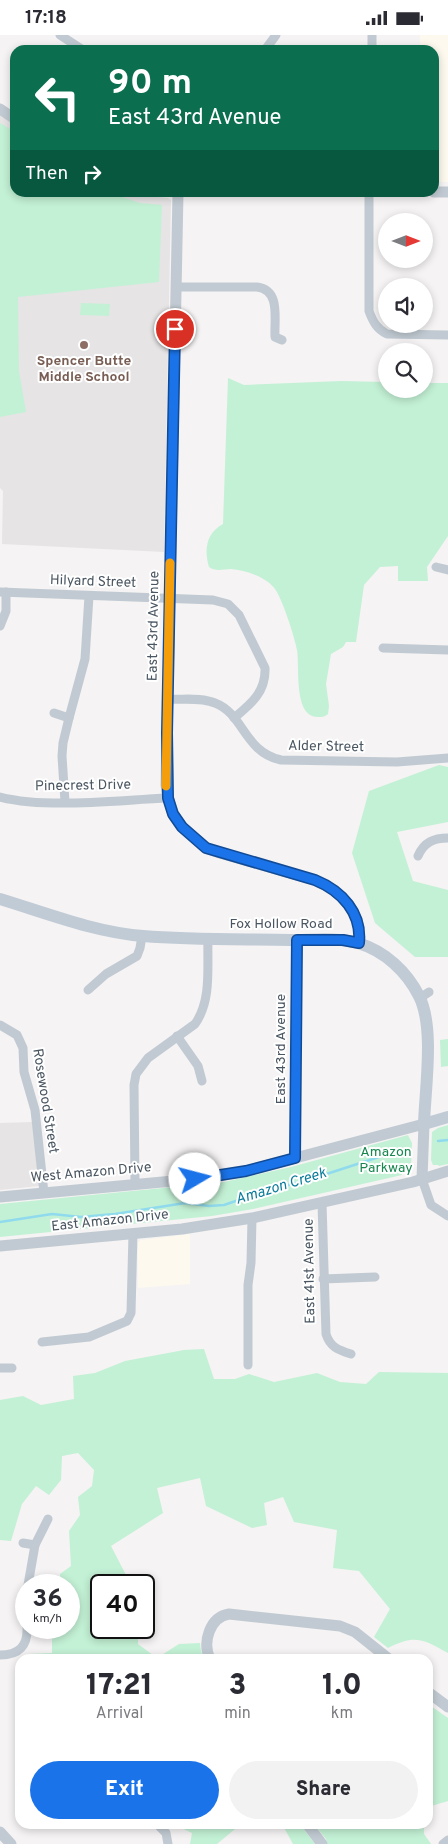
<!DOCTYPE html>
<style>
:root{--surface:#fff;--page:#f2f2f3;--text:#2b2b33;--muted:#7c7c81;--accent:#1a73e8}
body{margin:0;font-family:Overpass,sans-serif;background:var(--page);color:var(--text);height:100vh;display:flex;flex-direction:column;font-size:19px;white-space:nowrap}
*{box-sizing:border-box;margin:0}
p{font-size:16px;color:var(--muted)}
.icon{flex:none;width:28px;height:28px;fill:none;stroke:currentColor;stroke-width:2;stroke-linecap:round;stroke-linejoin:round}
.map{position:relative;flex:1;overflow:hidden}
.side{position:absolute;left:15px;top:1619px;width:418px;height:175px;display:flex;flex-direction:column;background:var(--surface);border-radius:15px;box-shadow:0 2px 8px #0003}
.side>*{flex:none}
.top-card{position:absolute;left:10px;top:10px;width:429px;height:152px;border-radius:15px;box-shadow:0 2px 8px #0003;background:#0b6e4f;color:#fff;overflow:hidden}
.needle{width:32px;rotate:90deg}
.fabs{position:absolute;left:378px;top:178px;display:grid;gap:10px}
.fabs a{display:grid;place-items:center;width:55px;height:55px;border-radius:50%;background:var(--surface);box-shadow:0 2px 8px #0003;font-size:25px}
.speed{position:absolute;left:15px;top:1539px;display:flex;gap:10px;font-size:25px;font-weight:700;text-align:center}
.speed>*{display:grid;place-content:center;width:65px;height:65px;border-radius:50%;background:var(--surface);box-shadow:0 2px 8px #0003;line-height:1}
.speed small{font-size:12px;font-weight:400}
.speed .limit{border:2px solid #111;border-radius:8px;background:#fff;color:#111}
.pin{position:absolute;display:grid;place-items:center;width:42px;height:42px;color:#fff;margin:-21px;border:2px solid #fff;border-radius:50%;box-shadow:0 1px 5px #0007}
.me{position:absolute;width:55px;margin:-28px;rotate:82deg;stroke-linejoin:round;filter:drop-shadow(0 0 4px #0008)}
.turn{display:flex;align-items:center;gap:18px;height:105px;padding:0 15px;font-size:22px}
.turn .icon{width:65px;height:65px;stroke-width:2.5}
.turn b{display:block;font-size:35px;line-height:42px}
.then{display:flex;align-items:center;height:48px;padding:0 15px;background:#0003;gap:10px;font-size:19px}
.eta{display:flex;justify-content:space-evenly;align-items:center;height:85px;text-align:center}
.eta b{font-size:30px;font-weight:800;line-height:35px}
.action{display:flex;gap:10px;margin-top:auto;padding:10px 15px}
.action a{flex:1;height:58px;border-radius:30px;background:var(--accent);color:#fff;font-size:20px;font-weight:800;line-height:58px;text-align:center}
.action a+a{background:var(--page);color:var(--text)}
.status{display:flex;justify-content:space-between;align-items:center;height:35px;padding:0 25px;background:var(--surface);direction:ltr}
.status svg{height:14px;fill:currentColor}
.map>svg:first-child{display:block}
</style>
<div class="status"><b>17:18</b><svg viewBox="0 0 49 12"><path d="M0 12V9h3v3zM5 12V6h3v6zM10 12V3h3v9zM15 12V0h3v12zM26 1h20v11H26zM47 4h2v5h-2z"/></svg></div>
<div class="map">
<svg width="448" height="1809" viewBox="0 0 448 1809">
<rect width="100%" height="100%" fill="#f5f3f3"/>
<g fill="#fdf9ef">
<polygon points="420,0 448,0 448,147 434,147 434,15 420,15"/>
<polygon points="190,1199 190,1249 138,1253 138,1207 141,1205"/>
</g>
<g fill="#e6e4e5">
<polygon points="0,80 15,90 15,158 129,158 147,161 168,163 171,165 164,517 2,509 3,456 0,453"/>
<polygon points="33,1087 39,1151 0,1155 0,1088"/>
</g>
<g fill="#c3f1d5">
<polygon points="0,88 15,97 15,158 110,158 140,168 162,170 159,247 18,262 19,336 26,377 0,382"/>
<polygon points="81,268 110,269 109,281 80,280"/>
<path d="M228 343 244 350 341 346 386 347V354H424V348H448V501L427 532 428 546H398V531L380 532 364 550 356 607H346L343 612 331 619 326 649 329 671 328 679C324 682 323 682 318 682 293 682 300 632 297 615 295 603 282 563 275 554 267 542 245 535 231 534 223 534 216 537 209 532 204 515 206 498 223 489Z"/>
<polygon points="439,730 448,732 448,787 397,797 413,846 448,855 448,922 415,922 375,888 352,818 369,756"/>
<polygon points="448,1004 448,1031 441,1032 440,1005"/>
<polygon points="448,1090 448,1129 439,1131 438,1130 433,1130 431,1125 432,1097 438,1093"/>
<polygon points="408,1100 412,1108 411,1133 409,1137 402,1139 402,1140 253,1174 212,1181 0,1202 0,1169 224,1147 291,1132"/>
<path d="M204 1314 214 1344H235L249 1339 274 1347 317 1338 340 1347 366 1349 379 1337 448 1338V1618C423 1604 415 1599 388 1613L374 1602 390 1574 359 1536 333 1533 337 1495 294 1487 283 1462 264 1468 267 1490 252 1493 206 1471 200 1443 157 1453 163 1478 111 1511 126 1540 154 1552 150 1581 144 1586V1550H101V1592L138 1593V1609L157 1623 179 1609 200 1608 201 1616 204 1624H28V1619L52 1618V1593L69 1592V1550H60V1539L71 1531 69 1496 80 1480 78 1462 92 1451 94 1435 78 1418 62 1421 61 1445 49 1460 36 1451 22 1469 11 1506 0 1505V1365L23 1361 41 1370 74 1364 73 1341 95 1338 125 1326 184 1315Z"/>
<polygon points="428,1669 448,1683 448,1766 428,1772"/>
<polygon points="173,1789 255,1789 252,1792 235,1794 217,1809 190,1809 192,1798"/>
<polygon points="282,1789 300,1789 315,1809 293,1809"/>
<polygon points="314,1789 424,1789 424,1799 431,1809 327,1809 326,1804"/>
</g>
<g fill="none" stroke-linecap="round" stroke-linejoin="round">
<g stroke="#90daee" stroke-width="2.5">
<polyline points="438,1106 448,1105"/>
<polyline points="0,1187 52,1179 81,1182 115,1179 185,1168 209,1171 224,1170 265,1156 308,1145 382,1121"/>
</g>
<g stroke="#c1cad2" stroke-width="9">
<polyline points="60,0 83,15"/>
<polyline points="265,15 276,0"/>
<polyline points="372,15 372,0"/>
<path d="M369 158V276C373 287 377 294 387 299L448 300"/>
<path d="M176 252H257C281 255 274 284 275 302L282 305"/>
<polyline points="436,532 448,535"/>
<path d="M0 557 213 565 228 569 239 580 265 633C266 657 251 669 234 683"/>
<polyline points="0,591 6,576 6,557"/>
<polyline points="383,613 448,615"/>
<path d="M168 664C183 665 201 662 215 668 244 679 244 717 281 725L397 727 448 723"/>
<polyline points="54,678 69,683 63,708 62,721 65,767"/>
<polyline points="69,683 85,624 89,561"/>
<path d="M0 762C48 774 117 765 168 763"/>
<path d="M418 821C424 807 434 803 448 803"/>
<polyline points="88,955 106,939 137,921 140,913 142,901"/>
<polyline points="420,963 429,957"/>
<polyline points="0,990 17,1000 23,1013 24,1037 35,1075 44,1158"/>
<polyline points="177,1001 198,1031 202,1046"/>
<polyline points="295,1123 297,905"/>
<polyline points="422,1144 431,1170 448,1181"/>
<path d="M135 1149 134 1050 136 1039 148 1023 195 989C212 965 207 932 208 904"/>
<path d="M322 1168 326 1299C330 1312 338 1315 351 1319"/>
<polyline points="323,1244 375,1242"/>
<polyline points="42,1307 89,1302 127,1286 131,1278 133,1198"/>
<polyline points="248,1330 248,1250 251,1228 252,1183"/>
<polyline points="0,1333 12,1333"/>
<polyline points="23,1508 35,1510"/>
<polyline points="28,1550 35,1510 48,1484"/>
<path d="M0 1620C19 1620 28 1611 27 1592"/>
<polyline points="157,1789 166,1798 168,1809"/>
<polyline points="443,1809 448,1805"/>
</g>
<g stroke="#c1cad2" stroke-width="11">
<polyline points="0,74 15,84"/>
<polyline points="434,157 448,157"/>
<path d="M178 158 166 750 168 763 173 779 182 792 207 813 220 818 315 845C341 856 363 878 359 908"/>
<polyline points="0,1162 195,1144 246,1136 424,1089 422,1144"/>
<polyline points="0,1211 182,1194 252,1183 413,1147 448,1136"/>
<path d="M210 1624C202 1607 210 1582 229 1579L340 1591 355 1597 389 1624"/>
<polyline points="428,1657 448,1672"/>
<polyline points="307,1789 322,1809"/>
<polyline points="0,1797 11,1809"/>
</g>
<path stroke="#c1cbd6" stroke-width="12" d="M0 864C46 878 94 897 143 901 192 905 241 904 290 905 313 905 336 902 358 908 385 916 407 937 419 961 435 992 425 1054 424 1089L448 1082"/>
</g>
<g fill="none" stroke-linecap="round" stroke-linejoin="round">
<g stroke="#114b97" stroke-width="12">
<path id="route" d="M175 294 167 698 168 763 173 779 182 792 206 813 315 845C342 856 362 878 359 908L343 905H297L295 1123 246 1136 195 1144"/>
</g>
<use href="#route" stroke="#1a73e8" stroke-width="9"/>
<polyline stroke="#f59e0b" stroke-width="9" points="166,751 170,528"/>
</g>
<circle fill="#8d6e63" stroke="#fff" stroke-width="2" cx="84" cy="310" r="5"/>
<g text-anchor="middle" dominant-baseline="central" stroke-width="4" stroke-linejoin="round" paint-order="stroke">
<g font-size="14" font-weight="bold" fill="#785e54" stroke="#fff">
<text x="84" y="326">Spencer Butte<tspan x="84" dy="16">Middle School</tspan></text>
</g>
<g font-size="14" fill="#4a5661" stroke="#fff">
<text transform="translate(93 547) rotate(2)">Hilyard Street</text>
<text transform="translate(154 591) rotate(-89)">East 43rd Avenue</text>
<text transform="translate(326 712) rotate(1)">Alder Street</text>
<text transform="translate(83 751) rotate(-1)">Pinecrest Drive</text>
<text x="281" y="889">Fox Hollow Road</text>
<text transform="translate(281 1014) rotate(-90)">East 43rd Avenue</text>
<text transform="translate(45 1066) rotate(81)">Rosewood Street</text>
<text transform="translate(91 1138) rotate(-5)">West Amazon Drive</text>
<text transform="translate(110 1186) rotate(-6)">East Amazon Drive</text>
<text transform="translate(310 1236) rotate(-91)">East 41st Avenue</text>
</g>
<g font-size="14" fill="#17864f" stroke="#fff">
<text x="386" y="1117">Amazon<tspan x="386" dy="16">Parkway</tspan></text>
</g>
<g font-size="15" font-style="italic" fill="#0c7c9b" stroke="#fff">
<text transform="translate(281 1152) rotate(-17)">Amazon Creek</text>
</g>
</g>
</svg>
<div class="fabs">
<a><svg class="needle" viewBox="-14 -14 28 28"><path d="M0-13l5 13h-10z" fill="#e53935"/><path d="M0 13l5-13h-10z" fill="#7c7c81"/></svg></a>
<a><svg class="icon" aria-label="sound" viewBox="0 0 24 24"><path d="M4 9h4l5-4v14l-5-4H4zM17 9q2 3 0 6"/></svg></a>
<a><svg class="icon" aria-label="search" viewBox="0 0 24 24"><circle cx="10" cy="10" r="6"/><path d="M15 15l6 6"/></svg></a>
</div>
<div class="speed"><div>36<small>km/h</small></div><div class="limit">40</div></div>
<div class="pin" style="left:175px;top:294px;background:#d93025"><svg class="icon" aria-label="arrive" viewBox="0 0 24 24"><path d="M6 21V4h12l-3 4 3 4H6"/></svg></div>
<svg class="me" style="left:195px;top:1144px" viewBox="-20 -20 40 40"><circle r="19" fill="#fff"/><path d="M0-13L10 11 0 6-10 11z" fill="#1a73e8"/></svg>
<div class="top-card">
<div class="turn"><svg class="icon" aria-label="left" viewBox="0 0 24 24"><path d="M17 20v-9H6M10 6l-5 5 5 5"/></svg><div><b>90 m</b>East 43rd Avenue</div></div>
<div class="then">Then<svg class="icon" aria-label="right" viewBox="0 0 24 24"><path d="M7 20v-9h11M14 6l5 5-5 5"/></svg></div>
</div>
<section class="side">
<div class="eta">
<div><b>17:21</b><p>Arrival</p></div>
<div><b>3</b><p>min</p></div>
<div><b>1.0</b><p>km</p></div>
</div>
<div class="action"><a>Exit</a><a>Share</a></div>
</section>
</div>
